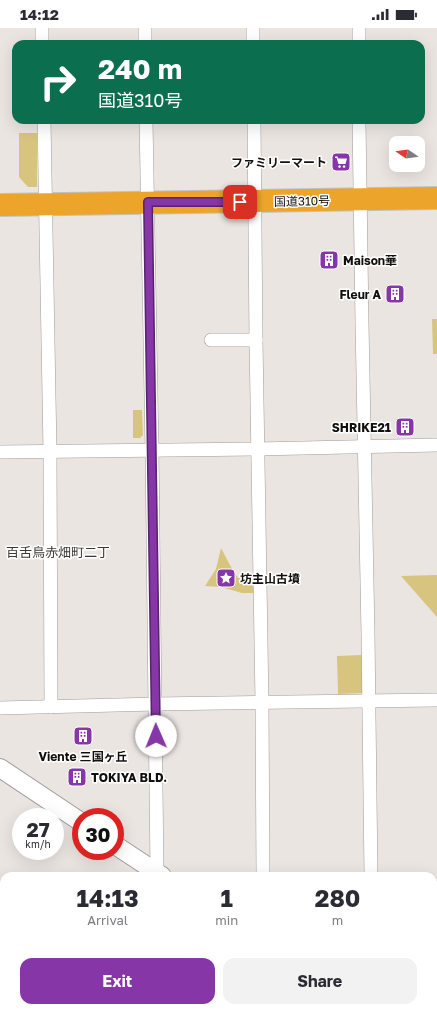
<!DOCTYPE html>
<meta charset="utf-8">
<style>
:root{--surface:#fff;--page:#f2f2f3;--text:#2b2b33;--muted:#7c7c81;--accent:#8636a6}
body{margin:0;font-family:"Golos Text","Noto Sans JP",sans-serif;background:var(--page);color:var(--text);height:100vh;display:flex;flex-direction:column;font-size:15px;white-space:nowrap}
*{box-sizing:border-box;margin:0}
p{font-size:13px;color:var(--muted)}
.icon{flex:none;width:22px;height:22px;fill:none;stroke:currentColor;stroke-width:2;stroke-linecap:round;stroke-linejoin:round}
.map{position:relative;flex:1;overflow:hidden}
.side{position:absolute;left:0px;top:844px;width:437px;height:140px;display:flex;flex-direction:column;background:var(--surface);border-radius:12px 12px 0 0;box-shadow:0 4px 16px #0002}
.side>*{flex:none}
.top-card{position:absolute;left:12px;top:12px;width:413px;height:84px;border-radius:12px;box-shadow:0 4px 16px #0002;background:#0b6e4f;color:#fff;overflow:hidden}
.needle{width:26px;rotate:283deg}
.fabs{position:absolute;left:389px;top:108px;display:grid;gap:8px}
.fabs a{display:grid;place-items:center;width:36px;height:36px;border-radius:8px;background:var(--surface);box-shadow:0 4px 16px #0002;font-size:20px}
.speed{position:absolute;left:12px;top:780px;display:flex;gap:8px;font-size:20px;font-weight:700;text-align:center}
.speed>*{display:grid;place-content:center;width:52px;height:52px;border-radius:50%;background:var(--surface);box-shadow:0 4px 16px #0002;line-height:1}
.speed small{font-size:10px;font-weight:400}
.speed .limit{border:6px solid #d22;background:#fff;color:#111}
.pin{position:absolute;display:grid;place-items:center;width:34px;height:34px;color:#fff;margin:-17px;border-radius:8px;box-shadow:0 2px 6px #0006}
.me{position:absolute;width:44px;margin:-22px;rotate:359deg;stroke-linejoin:round;filter:drop-shadow(0 0 3px #0008)}
.turn{display:flex;align-items:center;gap:14px;height:84px;padding:0 20px;font-size:18px}
.turn .icon{width:52px;height:52px;stroke-width:2.5}
.turn b{display:block;font-size:28px;line-height:34px}
.eta{display:flex;justify-content:space-evenly;align-items:center;height:68px;text-align:center}
.eta b{font-size:24px;font-weight:700;line-height:28px}
.action{display:flex;gap:8px;margin-top:auto;padding:8px 20px}
.action a{flex:1;height:46px;border-radius:12px;background:var(--accent);color:#fff;font-size:16px;font-weight:700;line-height:46px;text-align:center}
.action a+a{background:var(--page);color:var(--text)}
.status{display:flex;justify-content:space-between;align-items:center;height:28px;padding:0 20px;background:var(--surface);direction:ltr}
.status svg{height:11px;fill:currentColor}
.map>svg:first-child{display:block}
</style>
<div class="status"><b>14:12</b><svg viewBox="0 0 49 12"><path d="M0 12V9h3v3zM5 12V6h3v6zM10 12V3h3v9zM15 12V0h3v12zM26 1h20v11H26zM47 4h2v5h-2z"/></svg></div>
<div class="map">
<svg width="437" height="984" viewBox="0 0 437 984">
<rect width="100%" height="100%" fill="#ebe5e2"/>
<g fill="#d7c47e">
<polygon points="19,105 37,105 37,159 28,159 19,149"/>
<polygon points="432,291 437,291 437,326 433,326"/>
<polygon points="133,382 142,382 143,407 140,410 133,410"/>
<polygon points="221,520 231,539 238,550 253,550 254,565 242,565 221,559 205,558 216,541"/>
<polygon points="437,547 437,589 401,548"/>
<polygon points="362,627 363,665 338,666 337,628"/>
</g>
<g fill="none" stroke-linecap="round" stroke-linejoin="round">
<g stroke="#a19c99" stroke-width="14">
<g id="street">
<polyline points="42,0 42,16"/>
<polyline points="145,0 145,16"/>
<polyline points="253,0 253,16"/>
<polyline points="359,0 359,16"/>
<polyline points="44,92 50,423 51,679"/>
<polyline points="146,92 152,422 157,845"/>
<polyline points="254,92 256,312 262,675 263,848"/>
<polyline points="359,92 362,295 368,606 371,848"/>
<polyline points="211,312 256,312"/>
<polyline points="0,424 258,421 437,417"/>
<polyline points="0,680 156,676 437,672"/>
<polyline points="0,861 4,864"/>
<polyline points="0,909 4,911"/>
<polyline points="433,925 437,925"/>
<polyline points="105,980 111,984"/>
<polyline points="177,980 183,984"/>
<polyline points="39,984 41,980"/>
</g>
</g>
<g stroke="#a19c99" stroke-width="20">
<g id="secondary">
<polyline points="0,740 81,794"/>
<polyline points="115,817 162,848"/>
<polyline points="352,980 357,984"/>
</g>
</g>
<g stroke="#c1c1c1" stroke-width="24">
<polyline id="highway" points="0,177 437,170"/>
</g>
<use href="#street" stroke="#fff" stroke-width="13"/>
<use href="#secondary" stroke="#fff" stroke-width="18"/>
<use href="#highway" stroke="#eca42a" stroke-width="22"/>
<g stroke="#322f2e" stroke-width="3" stroke-dasharray="8 4" stroke-linecap="butt">
<polyline points="0,882 4,884"/>
<polyline points="0,891 4,894"/>
<polyline points="132,980 138,984"/>
<polyline points="145,980 151,984"/>
</g>
</g>
<g fill="none" stroke-linecap="round" stroke-linejoin="round">
<g stroke="#57236c" stroke-width="10">
<polyline id="route" points="156,708 148,174 240,174"/>
</g>
<use href="#route" stroke="#8636a6" stroke-width="7"/>
</g>
<defs>
<g id="supermarket-square" transform="scale(1)"><rect x="-9" y="-9" width="18" height="18" rx="4" fill="#8636a6" stroke="#fff"/><path d="M-6-5.5h2.5l.6 2H6L4.5 2H-2.5L-4.4-4H-6ZM-1.5 3.2a1.3 1.3 0 1 0 .1 0ZM3 3.2a1.3 1.3 0 1 0 .1 0Z" fill="#fff"/></g>
<g id="building-square" transform="scale(1)"><rect x="-9" y="-9" width="18" height="18" rx="4" fill="#8636a6" stroke="#fff"/><path d="M-4-6H4V6H1V3H-1V6H-4ZM-2.5-4.3h1.7v1.8h-1.7ZM.8-4.3h1.7v1.8H.8ZM-2.5-1h1.7V.8h-1.7ZM.8-1h1.7V.8H.8Z" fill="#fff"/></g>
<g id="sight-square" transform="scale(1)"><rect x="-9" y="-9" width="18" height="18" rx="4" fill="#8636a6" stroke="#fff"/><path d="M0-6L1.8-2.2L6-1.7L2.9 1.2L3.7 5.4L0 3.3L-3.7 5.4L-2.9 1.2L-6-1.7L-1.8-2.2Z" fill="#fff"/></g>
</defs>
<g fill-rule="evenodd">
<use href="#supermarket-square" x="341" y="134"/>
<use href="#building-square" x="329" y="232"/>
<use href="#building-square" x="395" y="266"/>
<use href="#building-square" x="405" y="399"/>
<use href="#sight-square" x="226" y="550"/>
<use href="#building-square" x="83" y="708"/>
<use href="#building-square" x="77" y="749"/>
</g>
<g text-anchor="middle" dominant-baseline="central" stroke-width="3" stroke-linejoin="round" paint-order="stroke">
<g font-size="12" font-weight="bold" fill="#12100f" stroke="#fff" text-anchor="end">
<text x="327" y="134">ファミリーマート</text>
<text x="343" y="232" text-anchor="start">Maison華</text>
<text x="381" y="266">Fleur A</text>
<text x="391" y="399">SHRIKE21</text>
<text x="240" y="550" text-anchor="start">坊主山古墳</text>
<text x="83" y="728" text-anchor="middle">Viente 三国ヶ丘</text>
<text x="91" y="749" text-anchor="start">TOKIYA BLD.</text>
</g>
<g font-size="12" fill="#12100f" stroke="#fff">
<text transform="translate(302 173) rotate(-1)">国道310号</text>
</g>
<g font-size="13" fill="#3b3734" stroke="#fff">
<text x="58" y="524">百舌鳥赤畑町二丁</text>
</g>
</g>
</svg>
<div class="fabs">
<a><svg class="needle" viewBox="-14 -14 28 28"><path d="M0-13l5 13h-10z" fill="#e53935"/><path d="M0 13l5-13h-10z" fill="#7c7c81"/></svg></a>
</div>
<div class="speed"><div>27<small>km/h</small></div><div class="limit">30</div></div>
<div class="pin" style="left:240px;top:174px;background:#d93025"><svg class="icon" aria-label="arrive" viewBox="0 0 24 24"><path d="M6 21V4h12l-3 4 3 4H6"/></svg></div>
<svg class="me" style="left:156px;top:708px" viewBox="-20 -20 40 40"><circle r="19" fill="#fff"/><path d="M0-13L10 11 0 6-10 11z" fill="#8636a6"/></svg>
<div class="top-card">
<div class="turn"><svg class="icon" aria-label="right" viewBox="0 0 24 24"><path d="M7 20v-9h11M14 6l5 5-5 5"/></svg><div><b>240 m</b>国道310号</div></div>
</div>
<section class="side">
<div class="eta">
<div><b>14:13</b><p>Arrival</p></div>
<div><b>1</b><p>min</p></div>
<div><b>280</b><p>m</p></div>
</div>
<div class="action"><a>Exit</a><a>Share</a></div>
</section>
</div>
